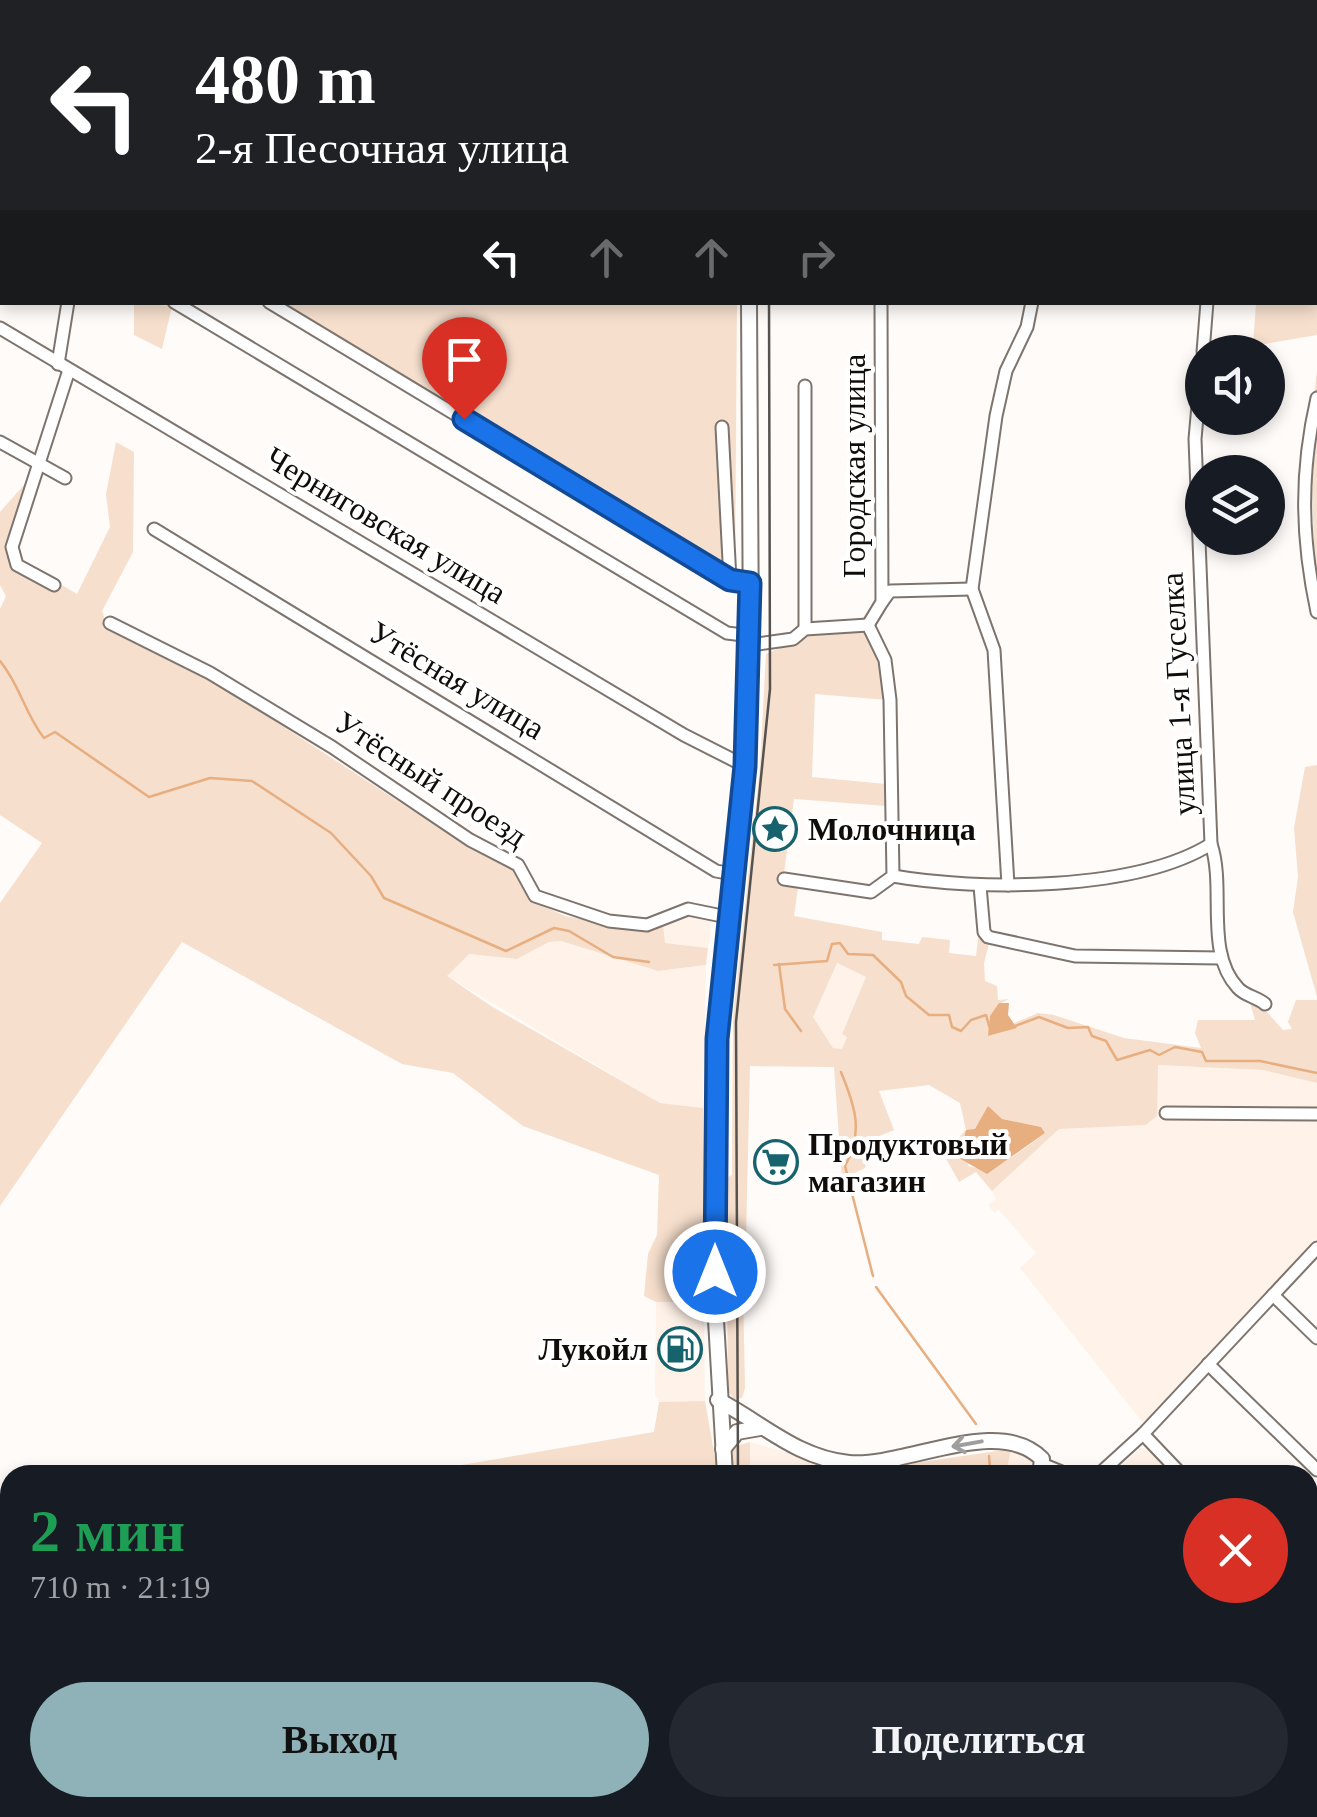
<!DOCTYPE html>
<html lang="ru">
<meta charset="utf-8">
<style>
:root{--surface:#171b24;--page:#242831;--text:#f1f3f6;--muted:#9ea1a6;--accent:#8eb2b8}
body{margin:0;font-family:"Times New Roman",serif;background:var(--page);color:var(--text);height:100vh;display:flex;flex-direction:column;font-size:38px;white-space:nowrap}
*{box-sizing:border-box;margin:0}
p{font-size:32px;color:var(--muted)}
.icon{flex:none;width:55px;height:55px;fill:none;stroke:currentColor;stroke-width:2;stroke-linecap:round;stroke-linejoin:round}
.map{position:relative;flex:1;overflow:hidden}
.sheet{position:absolute;left:0px;top:1465px;width:1318px;height:352px;display:flex;flex-direction:column;background:var(--surface);border-radius:30px 30px 0 0;box-shadow:0 5px 15px #0003}
.sheet>*{flex:none}
.banner{position:absolute;left:0px;top:0px;width:1318px;height:305px;box-shadow:0 5px 15px #0003;background:#202124;color:#fff;overflow:hidden}
.tools{position:absolute;left:1185px;top:335px;display:grid;gap:20px}
.tools a{display:grid;place-items:center;width:100px;height:100px;border-radius:50%;background:var(--surface);box-shadow:0 5px 15px #0003;font-size:50px}
.pin{position:absolute;display:grid;place-items:center;width:85px;height:85px;color:#fff;margin:-102px -42px;border-radius:50% 50% 50% 0;rotate:-45deg;box-shadow:0 0 10px #0007}
.pin .icon{rotate:45deg}
.me{position:absolute;width:110px;margin:-55px;rotate:0deg;stroke-linejoin:round;filter:drop-shadow(0 0 8px #0008)}
.turn{display:flex;align-items:center;gap:35px;height:210px;padding:0 30px;font-size:45px}
.turn .icon{width:130px;height:130px;stroke-width:2.5}
.turn b{display:block;font-size:70px;line-height:85px}
.lanes{display:flex;align-items:center;height:95px;padding:0 30px;background:#0003;justify-content:center;gap:50px;direction:ltr}
.lanes .off{opacity:.35}
.round{display:grid;place-items:center;flex:none;width:105px;height:105px;border-radius:52px;background:var(--page)}
.headline{display:flex;align-items:center;justify-content:space-between;height:170px;padding:0 30px}
h1{font-size:60px;font-weight:700;line-height:75px;color:#1e9e55}
.action{display:flex;gap:20px;margin-top:auto;padding:20px 30px}
.action a{flex:1;height:115px;border-radius:60px;background:var(--accent);color:#111;font-size:40px;font-weight:700;line-height:115px;text-align:center}
.action a+a{background:var(--page);color:var(--text)}
.map>svg:first-child{display:block}
</style>
<div class="map">
<svg width="1317" height="1817" viewBox="0 0 1317 1817">
<rect width="100%" height="100%" fill="#fffbf8"/>
<g fill="#fff2e8">
<polygon points="687,910 712,918 708,948 665,943 663,923"/>
<polygon points="561,941 658,971 706,965 703,1108 660,1103 447,976 468,954 517,959 549,942"/>
<polygon points="836,963 866,977 842,1033 847,1037 842,1050 833,1048 813,1017"/>
<polygon points="1158,1065 1263,1070 1317,1083 1317,1239 1144,1424 1020,1268 1036,1253 999,1210 994,1213 988,1205 996,1199 992,1191 1059,1129 1146,1125 1156,1117"/>
<polygon points="656,1302 704,1302 705,1401 659,1402 655,1395"/>
<polygon points="750,1442 792,1454 832,1467 828,1475 750,1475"/>
<polygon points="1141,1448 1147,1449 1173,1475 1110,1475"/>
<polygon points="1011,1449 1036,1462 1034,1475 991,1475"/>
</g>
<g fill="#f6dfcd" fill-rule="evenodd">
<polygon points="0,0 735,0 735,2 2,2 2,151"/>
<polygon points="1283,0 1317,0 1317,335 1253,346 1256,303 1315,302 1315,2"/>
<polygon points="134,303 172,306 162,349 134,335"/>
<polygon points="275,303 737,303 735,577"/>
<polygon points="1317,370 1317,627 1310,432"/>
<polygon points="116,442 134,452 133,552 102,611 107,625 224,688 407,807 515,868 532,901 565,916 608,924 663,923 665,943 708,948 706,965 658,971 561,941 549,942 517,959 469,954 447,976 491,1006 660,1103 703,1108 704,1302 656,1302 644,1296 648,1254 657,1235 659,1175 523,1126 453,1073 402,1064 182,942 0,1206 0,903 42,843 0,815 0,609 6,596 0,585 0,512 37,470 11,537 20,560 77,594 110,527 106,494"/>
<path d="M865 628 882 660 887 700 815 694 812 777 886 784V806L794 799 784 873 798 887 794 916 882 932V940L919 944 922 937 950 940 949 953 976 956 979 932 990 940 984 963 985 981 997 986 998 1000 1009 999 999 1004 988 1036 1017 1028 1014 1023 1038 1013 1054 1015 1124 1038 1201 1048 1195 1033 1198 1020H1255L1249 999 1259 1003 1283 1030 1292 1029 1288 1022 1296 1000H1317V1083L1263 1070 1158 1065 1157 1116 1146 1125 1059 1129 992 1191 976 1172 959 1182 943 1153 966 1130 960 1103 929 1085 879 1091 894 1130 874 1138 865 1168 842 1179 834 1067 750 1066 746 1239 742 1241 745 1388 742 1398 734 1399 728 1391 726 1178 732 1175 733 1017 760 767 766 654 817 632ZM837 963 866 977 842 1034 847 1037 842 1049 833 1048 813 1017ZM1002 1119 1041 1127 1045 1133C1024 1149 995 1174 968 1166L975 1129Z"/>
<polygon points="1317,765 1317,997 1293,912 1298,877 1294,828 1305,767"/>
<polygon points="705,1401 718,1475 403,1475 654,1432 659,1402"/>
<polygon points="750,1442 750,1475 732,1475 733,1447"/>
<polygon points="1011,1449 1007,1468 991,1475 885,1475 887,1467"/>
<polygon points="10,1543 10,1808 288,1808 272,1817 0,1817 0,1545"/>
</g>
<g fill="#e7ae80">
<polygon points="999,1003 1009,1003 1008,1015 1017,1028 988,1036 990,1016"/>
<polygon points="988,1106 1002,1119 1041,1127 1045,1133 987,1174 959,1158 966,1130 975,1129"/>
</g>
<g fill="none" stroke-linecap="round" stroke-linejoin="round">
<g stroke="#e7ae80" stroke-width="2.5">
<path d="M0 661C20 685 25 714 44 738L55 732 149 797 210 778 252 781 331 833 371 876 384 898 506 951 554 928 569 931 613 957 649 962"/>
<polyline points="779,964 785,1009 801,1031"/>
<polyline points="774,965 827,961 832,944 840,943 848,954 873,955 901,982 906,996 929,1015 949,1015 952,1027 961,1031 971,1020 986,1015 990,1029"/>
<polyline points="1015,1026 1039,1017 1068,1028 1088,1027 1092,1036 1106,1041 1117,1060 1150,1050 1159,1055 1175,1047 1202,1052 1206,1061 1260,1061 1317,1073"/>
<path d="M841 1072C855 1106 864 1132 845 1166L873 1276"/>
<polyline points="876,1287 976,1424"/>
<polyline points="989,1456 990,1468"/>
</g>
<g stroke="#7d746e" stroke-width="15">
<g id="minor">
<polyline points="875,0 875,2"/>
<polyline points="1075,2 1075,0"/>
<polyline points="1243,2 1243,0"/>
<polyline points="0,207 2,208"/>
<polyline points="174,302 727,633 751,636"/>
<polyline points="269,302 730,580 750,583"/>
<polyline points="0,328 684,735 745,766"/>
<polyline points="1203,352 1207,302"/>
<path d="M1202 361 1195 439 1211 844C1226 888 1204 952 1238 988 1245 996 1257 997 1265 1004"/>
<polyline points="58,364 68,302"/>
<polyline points="805,386 805,629"/>
<path d="M1317 398C1300 472 1301 537 1317 612"/>
<polyline points="722,427 730,580"/>
<polyline points="0,442 65,478"/>
<polyline points="154,529 716,871 732,874"/>
<polyline points="54,585 17,565 12,547 69,370"/>
<polyline points="882,602 890,591 972,589"/>
<polyline points="110,623 210,673 332,747 470,840 518,865 535,896 609,921 647,925 688,909 727,917"/>
<polyline points="868,625 882,602 881,302"/>
<polyline points="751,645 793,639 805,629 868,625"/>
<path d="M893 876C978 891 1136 891 1211 844"/>
<polyline points="784,879 871,892 893,876 890,700 885,660 868,625"/>
<polyline points="1008,885 994,650 972,589 996,416 1006,371 1027,327 1032,302"/>
<polyline points="980,886 984,932 988,937 1075,956 1221,958"/>
<polyline points="1166,1113 1317,1114"/>
<polyline points="1273,1295 1317,1338"/>
<polyline points="1208,1364 1317,1470"/>
<polyline points="1143,1434 1182,1475"/>
<polyline points="1042,1464 1069,1475"/>
<polyline points="1098,1475 1143,1434 1317,1248"/>
<polyline points="1308,1602 1317,1612"/>
<polyline points="926,1808 947,1817"/>
<polyline points="1165,1808 1185,1817"/>
<polyline points="671,1817 675,1808"/>
<polyline points="776,1817 780,1808"/>
<polyline points="1228,1817 1232,1808"/>
</g>
</g>
<g stroke="#7d746e" stroke-width="18">
<g id="major">
<polyline points="749,2 749,0"/>
<path d="M718 1400C762 1423 797 1458 849 1463 905 1468 998 1414 1042 1459L1040 1475"/>
<polyline points="723,1449 737,1432 760,1428"/>
<polyline points="725,1475 715,1303 717,1057 745,766 751,645 749,302"/>
<polyline points="633,1817 638,1808"/>
<polyline points="884,1817 888,1808"/>
</g>
</g>
<use href="#minor" stroke="#fff" stroke-width="11"/>
<use href="#major" stroke="#fff" stroke-width="14"/>
<g stroke="#56524f" stroke-width="2.5">
<polyline points="773,0 773,2"/>
<polyline points="738,1475 736,1022 770,689 769,302"/>
<polyline points="652,1817 656,1808"/>
</g>
</g>
<defs><path id="oneway-shaft" d="M-6 0H5M1.5-3L5.5 0L1.5 3" fill="none" stroke-width="1.6" stroke-linecap="round" stroke-linejoin="round" transform="scale(2.5)"/></defs>
<use stroke="#9f9e9d" href="#oneway-shaft" transform="translate(967 1444) rotate(170)"/>
<g fill="none" stroke-linecap="round" stroke-linejoin="round">
<g stroke="#114b97" stroke-width="25">
<polyline id="route" points="464,419 730,580 750,583 745,766 717,1039 715,1272"/>
</g>
<use href="#route" stroke="#1a73e8" stroke-width="18"/>
</g>
<defs>
<g id="sight-ring" transform="scale(2.25)"><circle r="9.5" fill="#fff" stroke="#16626d" stroke-width="1.5"/><path d="M0-6L1.8-2.2L6-1.7L2.9 1.2L3.7 5.4L0 3.3L-3.7 5.4L-2.9 1.2L-6-1.7L-1.8-2.2Z" fill="#16626d"/></g>
<g id="supermarket-ring" transform="scale(2.25)"><circle r="9.5" fill="#fff" stroke="#16626d" stroke-width="1.5"/><path d="M-6-5.5h2.5l.6 2H6L4.5 2H-2.5L-4.4-4H-6ZM-1.5 3.2a1.3 1.3 0 1 0 .1 0ZM3 3.2a1.3 1.3 0 1 0 .1 0Z" fill="#16626d"/></g>
<g id="fuel-ring" transform="scale(2.25)"><circle r="9.5" fill="#fff" stroke="#16626d" stroke-width="1.5"/><path d="M-5.5-6h7V0h2V4h1.3V-2.5L3-4.5l.8-.8L6-3V5H2.5V1h-1V6h-7ZM-4.2-4.7v3.2H.2V-4.7Z" fill="#16626d"/></g>
</defs>
<g fill-rule="evenodd">
<use href="#sight-ring" x="775" y="829"/>
<use href="#supermarket-ring" x="776" y="1162"/>
<use href="#fuel-ring" x="680" y="1349"/>
</g>
<g text-anchor="middle" dominant-baseline="central" stroke-width="8" stroke-linejoin="round" paint-order="stroke">
<g font-size="32" fill="#0f0c09" stroke="#fff">
<text transform="translate(854 466) rotate(-90)">Городская улица</text>
<text transform="translate(386 525) rotate(31)">Черниговская улица</text>
<text transform="translate(457 680) rotate(31)">Утёсная улица</text>
<text transform="translate(1178 694) rotate(-93)">улица 1-я Гуселка</text>
<text transform="translate(431 779) rotate(33)">Утёсный проезд</text>
</g>
<g font-size="32" font-weight="bold" fill="#0f0c09" stroke="#fff" text-anchor="start">
<text x="808" y="829">Молочница</text>
<text x="808" y="1144">Продуктовый<tspan x="808" dy="37">магазин</tspan></text>
<text x="648" y="1349" text-anchor="end">Лукойл</text>
</g>
</g>
</svg>
<div class="tools">
<a><svg class="icon" aria-label="sound" viewBox="0 0 24 24"><path d="M4 9h4l5-4v14l-5-4H4zM17 9q2 3 0 6"/></svg></a>
<a><svg class="icon" aria-label="layers" viewBox="0 0 24 24"><path d="M12 4l9 5-9 5-9-5zM3 14l9 5 9-5"/></svg></a>
</div>
<div class="pin" style="left:464px;top:419px;background:#d93025"><svg class="icon" aria-label="arrive" viewBox="0 0 24 24"><path d="M6 21V4h12l-3 4 3 4H6"/></svg></div>
<svg class="me" style="left:715px;top:1272px" viewBox="-20 -20 40 40"><circle r="17" fill="#1a73e8" stroke="#fff" stroke-width="3"/><path d="M0-11L8 9 0 5-8 9z" fill="#fff"/></svg>
<div class="banner">
<div class="turn"><svg class="icon" aria-label="left" viewBox="0 0 24 24"><path d="M17 20v-9H6M10 6l-5 5 5 5"/></svg><div><b>480 m</b>2-я Песочная улица</div></div>
<div class="lanes"><svg class="icon" aria-label="left" viewBox="0 0 24 24"><path d="M17 20v-9H6M10 6l-5 5 5 5"/></svg><svg class="icon off" aria-label="ahead" viewBox="0 0 24 24"><path d="M12 20V5M6 11l6-6 6 6"/></svg><svg class="icon off" aria-label="ahead" viewBox="0 0 24 24"><path d="M12 20V5M6 11l6-6 6 6"/></svg><svg class="icon off" aria-label="right" viewBox="0 0 24 24"><path d="M7 20v-9h11M14 6l5 5-5 5"/></svg></div>
</div>
<section class="sheet">
<div class="headline"><div><h1>2 мин</h1><p>710 m · 21:19</p></div><a class="round" style="background:#d93025;color:#fff"><svg class="icon" aria-label="close" viewBox="0 0 24 24"><path d="M6 6l12 12M18 6L6 18"/></svg></a></div>
<div class="action"><a>Выход</a><a>Поделиться</a></div>
</section>
</div>
